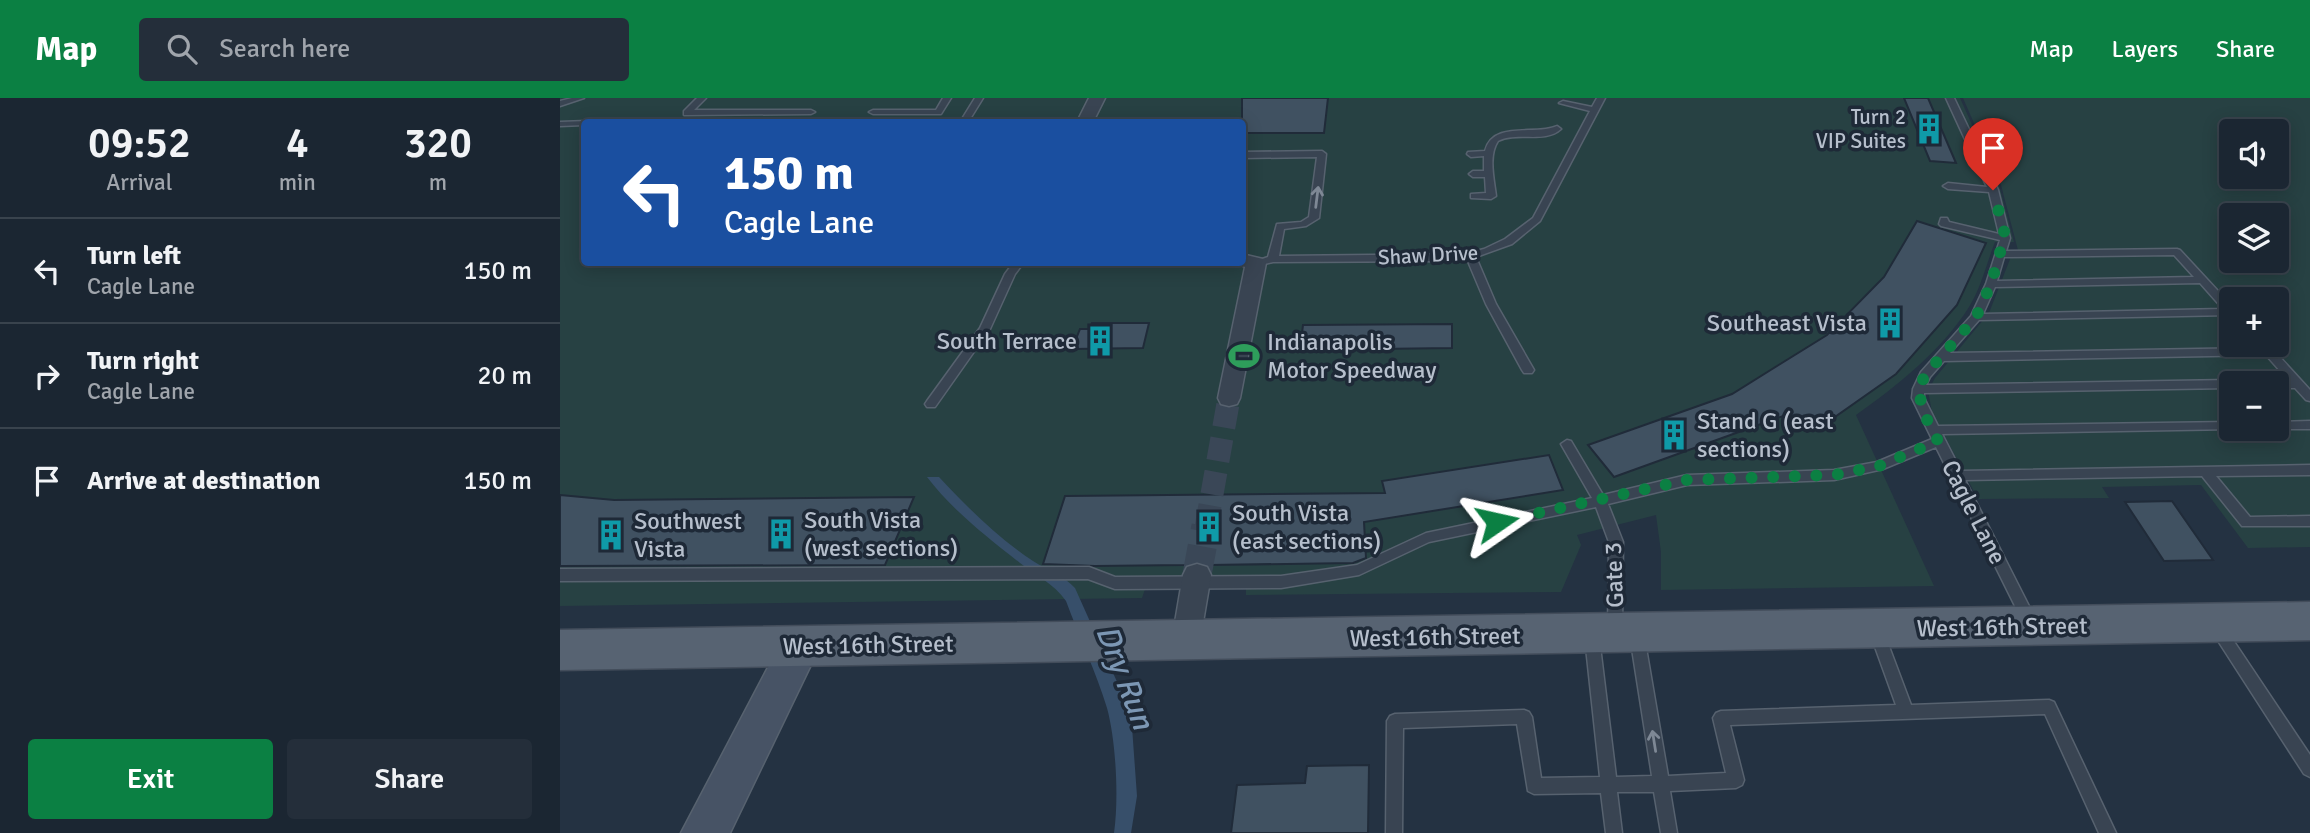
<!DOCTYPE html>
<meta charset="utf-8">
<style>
:root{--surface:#1b2632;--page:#242e3a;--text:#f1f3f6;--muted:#a0a5ac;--line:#39434d;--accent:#0b8043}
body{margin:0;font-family:Signika,sans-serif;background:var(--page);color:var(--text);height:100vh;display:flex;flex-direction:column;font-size:26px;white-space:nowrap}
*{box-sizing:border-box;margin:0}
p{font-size:23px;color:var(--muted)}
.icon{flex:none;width:38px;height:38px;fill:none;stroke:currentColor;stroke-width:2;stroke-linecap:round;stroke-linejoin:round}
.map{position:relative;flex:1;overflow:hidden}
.side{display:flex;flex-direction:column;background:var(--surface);width:560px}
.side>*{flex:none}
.guide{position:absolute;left:21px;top:21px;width:665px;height:147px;border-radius:7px;box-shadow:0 4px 18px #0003,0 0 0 2px var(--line);background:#1a4fa0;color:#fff;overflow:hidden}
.tools{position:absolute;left:1659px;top:21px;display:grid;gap:14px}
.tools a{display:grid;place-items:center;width:70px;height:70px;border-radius:7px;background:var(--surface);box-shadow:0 4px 18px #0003,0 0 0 2px var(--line);font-size:35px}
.pin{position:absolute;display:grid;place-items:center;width:60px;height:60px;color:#fff;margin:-72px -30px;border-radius:50% 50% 50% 0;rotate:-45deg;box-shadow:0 0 7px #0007}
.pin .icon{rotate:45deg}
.me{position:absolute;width:77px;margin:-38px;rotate:79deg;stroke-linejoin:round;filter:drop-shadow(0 0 5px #0008)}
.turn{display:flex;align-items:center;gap:24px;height:147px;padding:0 28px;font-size:32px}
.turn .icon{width:91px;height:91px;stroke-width:2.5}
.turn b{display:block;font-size:49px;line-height:60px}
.eta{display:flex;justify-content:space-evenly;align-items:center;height:119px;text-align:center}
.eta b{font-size:42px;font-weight:600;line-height:49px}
.button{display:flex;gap:14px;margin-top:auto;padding:14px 28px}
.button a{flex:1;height:80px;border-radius:7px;background:var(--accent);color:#fff;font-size:28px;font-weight:600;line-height:80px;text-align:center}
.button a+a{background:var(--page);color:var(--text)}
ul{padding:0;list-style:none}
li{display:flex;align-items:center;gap:21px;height:105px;padding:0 28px;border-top:2px solid var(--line)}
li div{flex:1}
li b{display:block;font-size:26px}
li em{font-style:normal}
header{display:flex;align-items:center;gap:42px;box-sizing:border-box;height:98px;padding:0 35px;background:var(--accent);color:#fff}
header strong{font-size:33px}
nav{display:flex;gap:38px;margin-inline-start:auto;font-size:24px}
.search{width:490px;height:63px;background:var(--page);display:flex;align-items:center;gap:18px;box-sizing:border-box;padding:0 24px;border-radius:7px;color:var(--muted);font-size:26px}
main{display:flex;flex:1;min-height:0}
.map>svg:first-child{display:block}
</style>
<header>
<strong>Map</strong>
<div class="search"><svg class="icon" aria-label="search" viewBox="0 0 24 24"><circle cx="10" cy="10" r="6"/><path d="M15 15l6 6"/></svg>Search here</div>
<nav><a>Map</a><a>Layers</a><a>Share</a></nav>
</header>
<main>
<section class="side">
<div class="eta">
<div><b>09:52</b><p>Arrival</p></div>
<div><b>4</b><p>min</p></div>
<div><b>320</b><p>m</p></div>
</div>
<ul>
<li><svg class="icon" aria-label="left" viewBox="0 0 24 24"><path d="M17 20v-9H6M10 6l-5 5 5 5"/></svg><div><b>Turn left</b><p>Cagle Lane</p></div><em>150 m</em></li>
<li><svg class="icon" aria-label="right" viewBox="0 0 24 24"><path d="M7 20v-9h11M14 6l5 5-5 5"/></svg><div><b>Turn right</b><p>Cagle Lane</p></div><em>20 m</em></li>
<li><svg class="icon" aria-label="arrive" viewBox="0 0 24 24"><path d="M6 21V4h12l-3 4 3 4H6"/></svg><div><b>Arrive at destination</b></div><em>150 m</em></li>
</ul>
<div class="button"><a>Exit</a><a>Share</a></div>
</section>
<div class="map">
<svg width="1750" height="735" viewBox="0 0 1750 735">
<rect width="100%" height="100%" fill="#243242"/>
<g fill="#274143" fill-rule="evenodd">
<path d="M0 0H1400L1439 87 1454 144H1435C1427 164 1421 190 1409 209 1381 253 1338 287 1296 317L1374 488 1101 492V454L1096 417 1017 437 1021 447 1001 494 686 497V490L585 491 582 500 0 508ZM24 24H682V164H24Z"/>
<path d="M1403 0H1750V449L1688 450 1641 387 1542 389 1549 400 1418 401 1372 314 1368 293 1375 280 1429 215 1452 156H1459L1441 87ZM1671 33H1717V79H1671ZM1671 117H1717V163H1671ZM1671 201H1717V247H1671ZM1671 285H1717V331H1671Z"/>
</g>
<path fill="#374f6a" d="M367 379H379C407 409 439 441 473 463 487 472 503 477 515 490L571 615 577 698 571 735H554C559 701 556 643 547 610 536 574 519 538 506 503 494 486 476 477 460 465 427 439 392 412 367 379Z"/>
<g fill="#405161" stroke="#202b39" stroke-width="2">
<polygon points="682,0 768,0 764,35 682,35"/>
<polygon points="1344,0 1368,0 1396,65 1370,63"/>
<polygon points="1357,123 1426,145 1397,207 1336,276 1262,328 1247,334 1223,318 1054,379 1028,347 1172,296 1267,237 1324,179"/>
<polygon points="532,225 589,225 583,250 512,251 520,231 530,231"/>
<polygon points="892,226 892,250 740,252 743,227"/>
<polygon points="989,357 1003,392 804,424 806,460 793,465 649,467 636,463 625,467 535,468 483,466 505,398 825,395 822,383"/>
<polygon points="0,397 54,402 354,399 325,467 0,468"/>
<polygon points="1612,403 1653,462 1604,463 1565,404"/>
<polygon points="809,667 808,735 671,735 677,687 745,685 747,668"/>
</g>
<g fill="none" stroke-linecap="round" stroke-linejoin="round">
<polyline stroke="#3a4757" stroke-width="23" stroke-dasharray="23 11" stroke-linecap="butt" points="646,430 669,300"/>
<polyline stroke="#3a4757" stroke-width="29" stroke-dasharray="29 15" stroke-linecap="butt" points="637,477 646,428"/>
<g stroke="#57626f" stroke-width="3">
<g id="lane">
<polygon points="12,0 24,0 0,8 0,3"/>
<polygon points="137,0 146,0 134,12 251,12 255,14 251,16 124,17 124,13"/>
<polygon points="383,0 391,0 381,16 313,16 309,14 313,12 376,12"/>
<polygon points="415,0 423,0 410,21 526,21 530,23 180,24 184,22 402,21"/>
<polygon points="1037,0 1045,0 980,123 952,146 916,159 936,206 974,272 972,275 964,275 962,272 926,206 907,161 892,163 713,164 696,168 691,165 708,159 717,126 741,124 749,119 757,59 682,60 682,54 762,53 766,56 759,120 746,128 724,131 719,158 904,156 924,151 945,141 973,120 1030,13 999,5 1003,3 1032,9"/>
<path d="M1386 0H1394L1438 92 1450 140 1446 153 1617 151 1620 152 1671 207V217L1419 222 1390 255 1699 250 1698 247H1709L1750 292V303L1746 302 1735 290H1717V285H1712L1713 283 1728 282 1706 257 1384 263 1370 279 1366 287 1671 282 1676 285H1671V290L1364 295V300L1378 328 1671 324V331H1675L1382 336 1401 373 1750 367V377L1656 378 1690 419 1750 418V428H1682L1642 378 1405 382 1476 522 1474 526 1469 528 1464 526 1376 349 1323 371 1274 382 1127 387 1048 406 1063 444 1062 532 1060 536 1055 538 1050 536 1048 532 1049 444 1036 409 869 444 799 477 721 490 555 491 528 481 0 483V471L529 469 555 479 721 478 797 467 866 435 1032 400 1001 346 1007 342 1011 343 1043 397 1127 377 1274 372 1317 364 1372 341 1352 300 1353 291 1361 274 1411 218 1426 186 1440 142 1381 128 1379 126 1381 120H1387L1389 124 1439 136 1429 94 1388 91 1383 88 1388 85 1427 89ZM1614 157 1634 179 1437 183 1444 159ZM1640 185 1663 211 1423 216 1435 189Z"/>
<polygon points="27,23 24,27 0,28 0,24"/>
<path d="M997 28 1001 31C985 46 957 33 938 43 928 58 934 81 936 98L931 101 911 100V96L926 95 925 79H913L909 76 913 73H924V58L911 59 907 56 908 54 925 53C933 22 975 38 997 28Z"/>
<polygon points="454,164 464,164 455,176 430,231 375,309 367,309 365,306 367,303 420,230 445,176"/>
<polygon points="1750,323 1750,331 1713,331 1717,331 1717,324"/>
<polygon points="1658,525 1663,527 1750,657 1750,679 1744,676 1653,535 1651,531 1653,527"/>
<polygon points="1317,529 1322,531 1324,535 1351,607 1489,602 1494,604 1556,735 1539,735 1485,616 1170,627 1184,682 1182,687 1176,690 1110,693 1117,735 1101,735 1094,694 1057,694 1062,735 1046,735 1041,695 974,696 968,693 957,626 843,630 842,735 826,735 827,623 830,618 835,616 964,612 969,614 972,619 981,680 1040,679 1025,540 1027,536 1032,534 1037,536 1039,540 1056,679 1092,678 1070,538 1072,534 1077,532 1082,534 1084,538 1108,678 1166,675 1153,620 1156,615 1161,613 1336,607 1310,535 1312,531"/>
</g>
</g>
<g stroke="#57626f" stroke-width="3">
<g id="street">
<polygon points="529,0 545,0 533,24 517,24"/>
<polygon points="682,156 703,161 706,165 680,300 677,306 669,308 661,306 658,300 685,169 674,164 682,164"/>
<polygon points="637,466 647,469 651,477 640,542 636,551 626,554 616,551 612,542 623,477 627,469"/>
</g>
</g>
<g stroke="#57626f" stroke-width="3">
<polygon id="secondary" points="240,530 254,535 260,548 170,735 121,735 226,535"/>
</g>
<g stroke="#434d5b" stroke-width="3">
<polygon id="primary" points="1750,504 1750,542 0,572 0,532"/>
</g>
<use href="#lane" fill="#394452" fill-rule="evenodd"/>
<use href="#street" fill="#394452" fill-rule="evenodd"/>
<use href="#secondary" fill="#475365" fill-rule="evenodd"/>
<use href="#primary" fill="#576372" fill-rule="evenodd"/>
</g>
<defs><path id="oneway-shaft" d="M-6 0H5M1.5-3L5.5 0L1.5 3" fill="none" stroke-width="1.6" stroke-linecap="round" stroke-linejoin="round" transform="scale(1.75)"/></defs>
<g stroke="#7e8895">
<use href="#oneway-shaft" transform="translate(757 99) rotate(-83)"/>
<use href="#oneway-shaft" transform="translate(1094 643) rotate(-99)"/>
</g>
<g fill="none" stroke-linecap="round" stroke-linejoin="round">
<polyline stroke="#0b8043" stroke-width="12" stroke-dasharray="0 21.6" points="937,424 1127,382 1274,377 1319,368 1378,343 1362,312 1359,290 1365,277 1416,219 1431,186 1445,137 1433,92"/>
</g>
<defs>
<g id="building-bare" transform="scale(2.415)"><path d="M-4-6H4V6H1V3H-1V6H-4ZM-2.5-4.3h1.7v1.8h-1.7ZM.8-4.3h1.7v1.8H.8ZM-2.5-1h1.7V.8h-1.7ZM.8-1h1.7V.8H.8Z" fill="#0f9aa8" stroke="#1e2937" stroke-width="2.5" paint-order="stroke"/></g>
<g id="stadium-bare" transform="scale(2.415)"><path d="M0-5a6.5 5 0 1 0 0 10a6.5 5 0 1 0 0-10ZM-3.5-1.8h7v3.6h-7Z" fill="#2e9e5b" stroke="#1e2937" stroke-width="2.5" paint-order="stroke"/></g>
</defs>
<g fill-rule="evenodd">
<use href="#building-bare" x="1369" y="31"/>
<use href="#building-bare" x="1330" y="225"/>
<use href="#building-bare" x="540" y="243"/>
<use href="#stadium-bare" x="684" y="258"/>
<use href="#building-bare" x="1114" y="337"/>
<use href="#building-bare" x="649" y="429"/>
<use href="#building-bare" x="221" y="436"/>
<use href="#building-bare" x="51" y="437"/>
</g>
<g text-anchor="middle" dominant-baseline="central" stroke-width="7" stroke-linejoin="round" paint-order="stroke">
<g font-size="21" fill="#b6bfcc" stroke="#1e2937" text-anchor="end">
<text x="1346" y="19">Turn 2<tspan x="1346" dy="24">VIP Suites</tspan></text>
</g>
<g font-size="21" fill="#b6bfcc" stroke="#1e2937">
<text transform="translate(868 157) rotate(-3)">Shaw Drive</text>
</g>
<g font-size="24" fill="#b6bfcc" stroke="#1e2937" text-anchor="start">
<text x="1307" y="225" text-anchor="end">Southeast Vista</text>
<text x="517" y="243" text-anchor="end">South Terrace</text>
<text x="707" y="244">Indianapolis<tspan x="707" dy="28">Motor Speedway</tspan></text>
<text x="1137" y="323">Stand G (east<tspan x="1137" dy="28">sections)</tspan></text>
<text x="672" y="415">South Vista<tspan x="672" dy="28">(east sections)</tspan></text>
<text x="244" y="422">South Vista<tspan x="244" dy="28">(west sections)</tspan></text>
<text x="74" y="423">Southwest<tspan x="74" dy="28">Vista</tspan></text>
</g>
<g font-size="24" fill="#b6bfcc" stroke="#1e2937">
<text transform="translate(1414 414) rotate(63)">Cagle Lane</text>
<text transform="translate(1054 477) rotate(-92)">Gate 3</text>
<text transform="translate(1442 529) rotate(-1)">West 16th Street</text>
<text transform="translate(875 539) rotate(-1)">West 16th Street</text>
<text transform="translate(308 547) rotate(-1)">West 16th Street</text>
</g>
<g font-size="32" font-style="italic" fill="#7c97b4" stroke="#1e2937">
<text transform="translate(565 579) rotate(69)">Dry Run</text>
</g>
</g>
</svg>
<div class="tools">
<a><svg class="icon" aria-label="sound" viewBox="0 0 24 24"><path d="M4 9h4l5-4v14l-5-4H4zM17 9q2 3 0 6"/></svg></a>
<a><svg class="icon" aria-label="layers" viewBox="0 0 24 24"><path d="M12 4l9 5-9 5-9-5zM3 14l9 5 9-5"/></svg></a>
<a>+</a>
<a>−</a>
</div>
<div class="pin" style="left:1433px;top:92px;background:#d93025"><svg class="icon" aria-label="arrive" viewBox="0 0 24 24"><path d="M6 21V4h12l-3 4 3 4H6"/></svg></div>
<svg class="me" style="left:937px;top:424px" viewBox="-20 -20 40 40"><path d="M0-17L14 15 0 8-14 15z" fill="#0b8043" stroke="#fff" stroke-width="4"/></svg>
<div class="guide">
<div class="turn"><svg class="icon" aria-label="left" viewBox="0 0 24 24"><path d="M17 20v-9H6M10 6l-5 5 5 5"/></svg><div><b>150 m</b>Cagle Lane</div></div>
</div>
</div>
</main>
